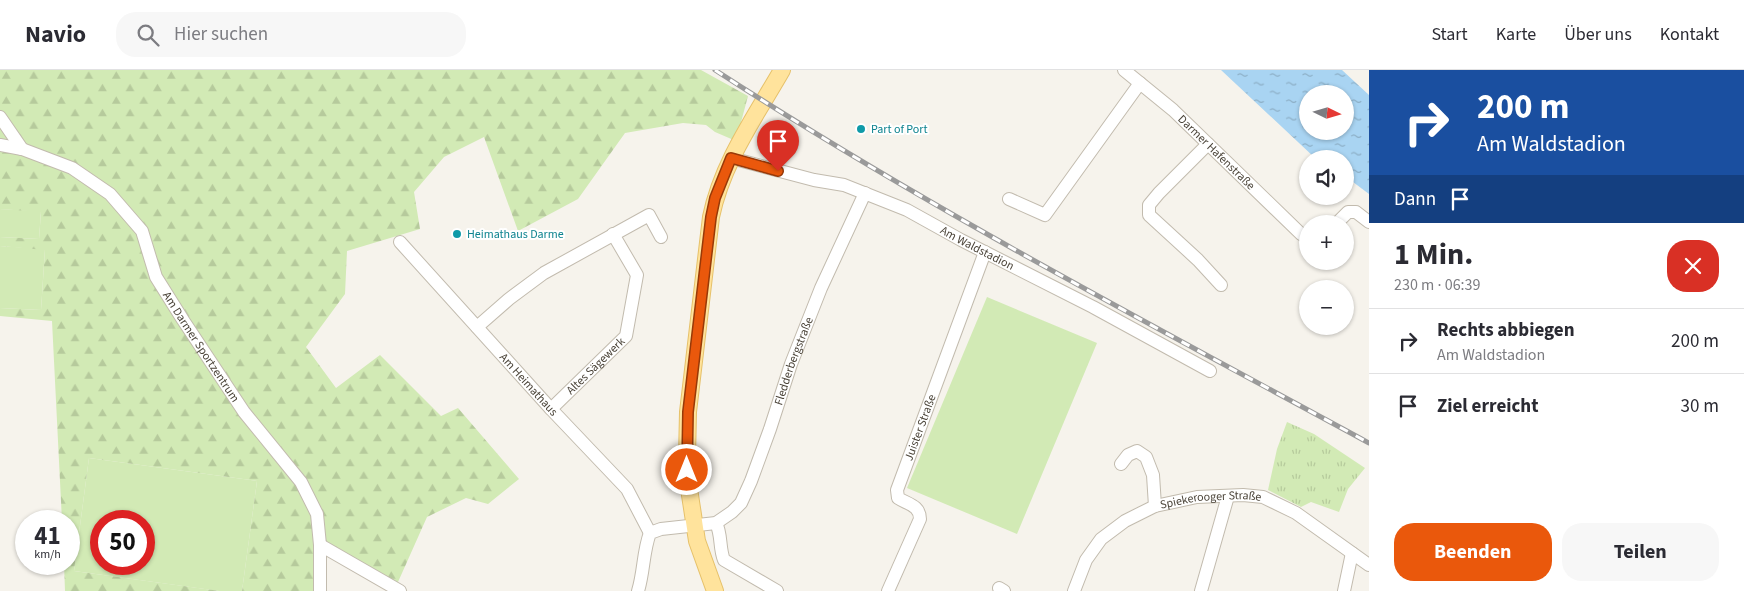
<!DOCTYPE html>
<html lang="de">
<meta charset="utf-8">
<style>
:root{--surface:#fff;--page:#f7f7f7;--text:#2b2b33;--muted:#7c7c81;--line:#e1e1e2;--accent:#ea580c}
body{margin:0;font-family:"Source Sans 3",sans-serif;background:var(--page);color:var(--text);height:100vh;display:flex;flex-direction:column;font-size:19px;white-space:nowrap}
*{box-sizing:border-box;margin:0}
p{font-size:16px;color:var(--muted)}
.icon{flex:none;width:28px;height:28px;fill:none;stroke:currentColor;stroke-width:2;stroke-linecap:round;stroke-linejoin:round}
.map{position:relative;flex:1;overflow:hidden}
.details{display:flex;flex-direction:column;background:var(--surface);width:375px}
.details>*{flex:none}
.hud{background:#1a4fa0;color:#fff;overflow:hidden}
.needle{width:32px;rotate:95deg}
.controls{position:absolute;left:1299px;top:15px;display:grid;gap:10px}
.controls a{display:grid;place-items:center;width:55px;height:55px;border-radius:50%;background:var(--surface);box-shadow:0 1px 4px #0004;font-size:25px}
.speed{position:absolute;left:15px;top:440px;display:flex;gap:10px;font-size:25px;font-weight:700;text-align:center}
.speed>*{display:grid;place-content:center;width:65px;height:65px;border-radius:50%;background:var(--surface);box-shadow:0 1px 4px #0004;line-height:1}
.speed small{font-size:12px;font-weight:400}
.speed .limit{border:8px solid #d22;background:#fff;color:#111}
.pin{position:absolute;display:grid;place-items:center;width:42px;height:42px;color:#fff;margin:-51px -21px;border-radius:50% 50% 50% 0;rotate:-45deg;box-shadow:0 0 5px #0007}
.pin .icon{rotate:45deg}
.me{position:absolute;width:55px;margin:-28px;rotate:0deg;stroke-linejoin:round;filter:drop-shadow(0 0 4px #0008)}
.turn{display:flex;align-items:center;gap:18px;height:105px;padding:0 25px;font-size:22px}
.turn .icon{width:65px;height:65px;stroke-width:2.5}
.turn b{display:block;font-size:35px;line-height:42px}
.then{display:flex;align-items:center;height:48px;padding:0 25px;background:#0003;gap:10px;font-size:19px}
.round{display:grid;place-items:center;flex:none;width:52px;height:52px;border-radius:20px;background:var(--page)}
.overview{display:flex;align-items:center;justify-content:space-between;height:85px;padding:0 25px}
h1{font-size:30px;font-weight:700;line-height:38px}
.cta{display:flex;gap:10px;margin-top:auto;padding:10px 25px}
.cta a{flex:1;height:58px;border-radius:20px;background:var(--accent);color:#fff;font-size:20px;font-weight:700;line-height:58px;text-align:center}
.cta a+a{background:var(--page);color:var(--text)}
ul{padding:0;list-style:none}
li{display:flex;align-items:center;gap:15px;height:65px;padding:0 25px;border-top:1px solid var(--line)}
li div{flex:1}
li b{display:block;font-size:19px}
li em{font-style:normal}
header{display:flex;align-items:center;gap:30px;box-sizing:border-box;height:70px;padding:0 25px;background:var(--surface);border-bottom:1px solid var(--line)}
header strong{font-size:24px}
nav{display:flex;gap:28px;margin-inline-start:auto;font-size:18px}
.search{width:350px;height:45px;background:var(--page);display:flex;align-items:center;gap:12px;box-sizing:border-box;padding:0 18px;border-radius:20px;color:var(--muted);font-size:19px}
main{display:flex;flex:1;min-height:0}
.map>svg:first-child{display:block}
</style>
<header>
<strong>Navio</strong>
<div class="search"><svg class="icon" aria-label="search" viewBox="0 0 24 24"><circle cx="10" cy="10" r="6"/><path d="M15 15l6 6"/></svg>Hier suchen</div>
<nav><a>Start</a><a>Karte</a><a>Über uns</a><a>Kontakt</a></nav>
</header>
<main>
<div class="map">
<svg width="1369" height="521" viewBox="0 0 1369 521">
<defs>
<pattern id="forest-firs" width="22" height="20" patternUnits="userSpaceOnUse" patternTransform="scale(1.25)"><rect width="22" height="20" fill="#d2eab5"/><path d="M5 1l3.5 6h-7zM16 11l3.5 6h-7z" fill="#b6ca9c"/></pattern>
<pattern id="park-tufts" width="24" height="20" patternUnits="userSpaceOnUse" patternTransform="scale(1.25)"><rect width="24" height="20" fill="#d2eab5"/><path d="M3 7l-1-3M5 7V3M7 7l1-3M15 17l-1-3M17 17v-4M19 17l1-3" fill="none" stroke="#b6ca9c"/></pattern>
<pattern id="water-ripples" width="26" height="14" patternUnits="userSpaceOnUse" patternTransform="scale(1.25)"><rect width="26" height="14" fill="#a9d4f2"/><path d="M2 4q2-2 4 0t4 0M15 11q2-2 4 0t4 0" fill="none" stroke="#8caec5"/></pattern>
</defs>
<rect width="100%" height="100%" fill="#f6f3ec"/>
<g fill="#d2eab5" fill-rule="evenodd">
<polygon points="0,139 41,141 39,169 0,167"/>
<polygon points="0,176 45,179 41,240 0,238"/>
<polygon points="987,227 1097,273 1017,464 907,418"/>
<path d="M89 388 257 411 242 521H219L74 501ZM101 451H144V494H101Z"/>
</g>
<polygon fill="url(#forest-firs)" points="0,0 701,0 748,26 736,71 715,62 706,55 683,53 625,63 578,129 518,161 484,67 444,87 414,122 420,159 347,181 345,224 306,277 336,318 380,285 441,346 458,338 519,409 488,434 466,428 427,447 394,521 319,477 318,521 242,521 257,411 89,388 74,501 220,521 65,521 64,494 69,494 69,451 62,451 52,251 0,246 0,238 41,240 45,180 0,176 0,167 39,169 41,142 0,139"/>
<polygon fill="url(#park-tufts)" points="1287,352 1314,364 1365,398 1348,419 1339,442 1311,432 1301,437 1268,420 1277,379"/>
<path fill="url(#water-ripples)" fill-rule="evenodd" d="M1221 0H1342L1369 25V124L1345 106V89L1315 88ZM1308 24H1345V61H1308Z"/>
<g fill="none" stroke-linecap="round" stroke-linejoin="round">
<g stroke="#c2bbae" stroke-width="14">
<g id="minor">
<path id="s1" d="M1124 0 1173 40 1301 164 1308 168"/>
<polyline points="0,47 22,79"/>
<polyline points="1208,74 1159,123 1149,135 1149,145 1198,190 1221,215"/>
<path id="s2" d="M0 75 22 79 72 98 110 124 142 161 156 207 183 250 244 342 301 412 317 444 320 475V521"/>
<path id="s3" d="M731 88 814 110 844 115 907 140 961 170 1093 237 1210 301"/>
<polyline points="1009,129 1045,145 1140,13"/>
<polyline points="1336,154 1348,142 1356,142 1369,152"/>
<path id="s4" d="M400 172 550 338 627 419 650 463"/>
<polyline points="477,257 509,229 544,203 649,145 661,167"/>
<path id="s5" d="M551 339 626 266 637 205 613 164"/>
<polyline points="1121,394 1128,385 1137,381 1146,387 1153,405 1155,436"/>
<path d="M716 453C722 465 719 478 724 490L777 521"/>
<polyline points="320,475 400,521"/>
<polyline points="999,518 1004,521"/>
<path id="s6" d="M638 521C644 502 643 481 650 463L661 459 716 453 732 442 741 433 751 411 770 359 791 294 821 218 865 123"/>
<path id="s7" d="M888 521 920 449C920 435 907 434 898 428L897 420 985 182"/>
<path id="s8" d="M1074 521 1086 490 1101 469 1125 451 1155 436 1197 427 1243 425 1263 427 1296 443 1369 495"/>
<polyline points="1201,521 1228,426"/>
<polyline points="1344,521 1352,483"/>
</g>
</g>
<g stroke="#e6c16a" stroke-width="18">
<path id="major" d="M715 521 697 471 688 412 687 387 688 342 711 147C722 93 755 47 782 0"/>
</g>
<use href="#minor" stroke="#fff" stroke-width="12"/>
<use href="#major" stroke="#ffe39c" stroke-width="16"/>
<g stroke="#9a9a9a" stroke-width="5">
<path id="rail" d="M715 0C926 137 1148 253 1369 373"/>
</g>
<use href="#rail" stroke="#fff" stroke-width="3" stroke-dasharray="9" stroke-linecap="butt"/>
</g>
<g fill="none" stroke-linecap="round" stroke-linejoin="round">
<g stroke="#983908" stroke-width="12">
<polyline id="route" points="687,400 688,342 711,147 715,128 731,88 778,101"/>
</g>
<use href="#route" stroke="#ea580c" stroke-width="9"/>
</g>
<g fill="#0f9aa8" stroke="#fff" stroke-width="2">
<circle cx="861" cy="59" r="5"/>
<circle cx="457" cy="164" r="5"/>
</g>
<g text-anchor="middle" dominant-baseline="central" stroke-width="4" stroke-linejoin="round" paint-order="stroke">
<g font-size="12" fill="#0d838f" stroke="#fff" text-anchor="start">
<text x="871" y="59">Part of Port</text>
<text x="467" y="164">Heimathaus Darme</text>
</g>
<g font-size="12" fill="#4b4439" stroke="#fff">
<text stroke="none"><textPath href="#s1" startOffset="124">Darmer Hafenstraße</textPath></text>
<text stroke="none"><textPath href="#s3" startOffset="264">Am Waldstadion</textPath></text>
<text stroke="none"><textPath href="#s2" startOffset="302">Am Darmer Sportzentrum</textPath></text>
<text stroke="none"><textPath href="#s6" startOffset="310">Fledderbergstraße</textPath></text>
<text stroke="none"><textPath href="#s5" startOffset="62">Altes Sägewerk</textPath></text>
<text stroke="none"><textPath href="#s4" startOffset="192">Am Heimathaus</textPath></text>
<text stroke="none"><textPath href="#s7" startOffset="186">Juister Straße</textPath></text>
<text stroke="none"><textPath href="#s8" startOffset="179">Spiekerooger Straße</textPath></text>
</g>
</g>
</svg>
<div class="controls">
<a><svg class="needle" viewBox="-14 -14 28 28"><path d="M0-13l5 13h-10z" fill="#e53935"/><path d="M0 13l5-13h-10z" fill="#7c7c81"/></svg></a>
<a><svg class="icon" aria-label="sound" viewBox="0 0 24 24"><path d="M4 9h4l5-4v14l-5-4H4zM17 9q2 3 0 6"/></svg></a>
<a>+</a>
<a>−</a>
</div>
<div class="speed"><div>41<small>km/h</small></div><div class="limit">50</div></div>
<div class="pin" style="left:778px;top:101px;background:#d93025"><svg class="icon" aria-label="arrive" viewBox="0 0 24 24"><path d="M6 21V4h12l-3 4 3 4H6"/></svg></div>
<svg class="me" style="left:687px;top:400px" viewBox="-20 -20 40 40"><circle r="17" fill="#ea580c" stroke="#fff" stroke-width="3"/><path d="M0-11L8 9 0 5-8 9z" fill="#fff"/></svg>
</div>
<section class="details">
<div class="hud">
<div class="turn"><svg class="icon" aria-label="right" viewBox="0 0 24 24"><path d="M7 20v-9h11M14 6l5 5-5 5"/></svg><div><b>200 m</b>Am Waldstadion</div></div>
<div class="then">Dann<svg class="icon" aria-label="arrive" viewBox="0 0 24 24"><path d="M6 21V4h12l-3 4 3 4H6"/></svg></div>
</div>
<div class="overview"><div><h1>1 Min.</h1><p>230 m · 06:39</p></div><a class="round" style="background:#d93025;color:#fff"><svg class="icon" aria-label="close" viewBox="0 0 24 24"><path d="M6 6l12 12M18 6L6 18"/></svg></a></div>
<ul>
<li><svg class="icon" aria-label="right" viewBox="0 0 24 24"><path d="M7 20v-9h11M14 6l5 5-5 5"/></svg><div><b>Rechts abbiegen</b><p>Am Waldstadion</p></div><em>200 m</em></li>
<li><svg class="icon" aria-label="arrive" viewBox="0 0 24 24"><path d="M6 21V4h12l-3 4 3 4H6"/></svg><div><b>Ziel erreicht</b></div><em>30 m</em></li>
</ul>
<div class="cta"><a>Beenden</a><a>Teilen</a></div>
</section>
</main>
